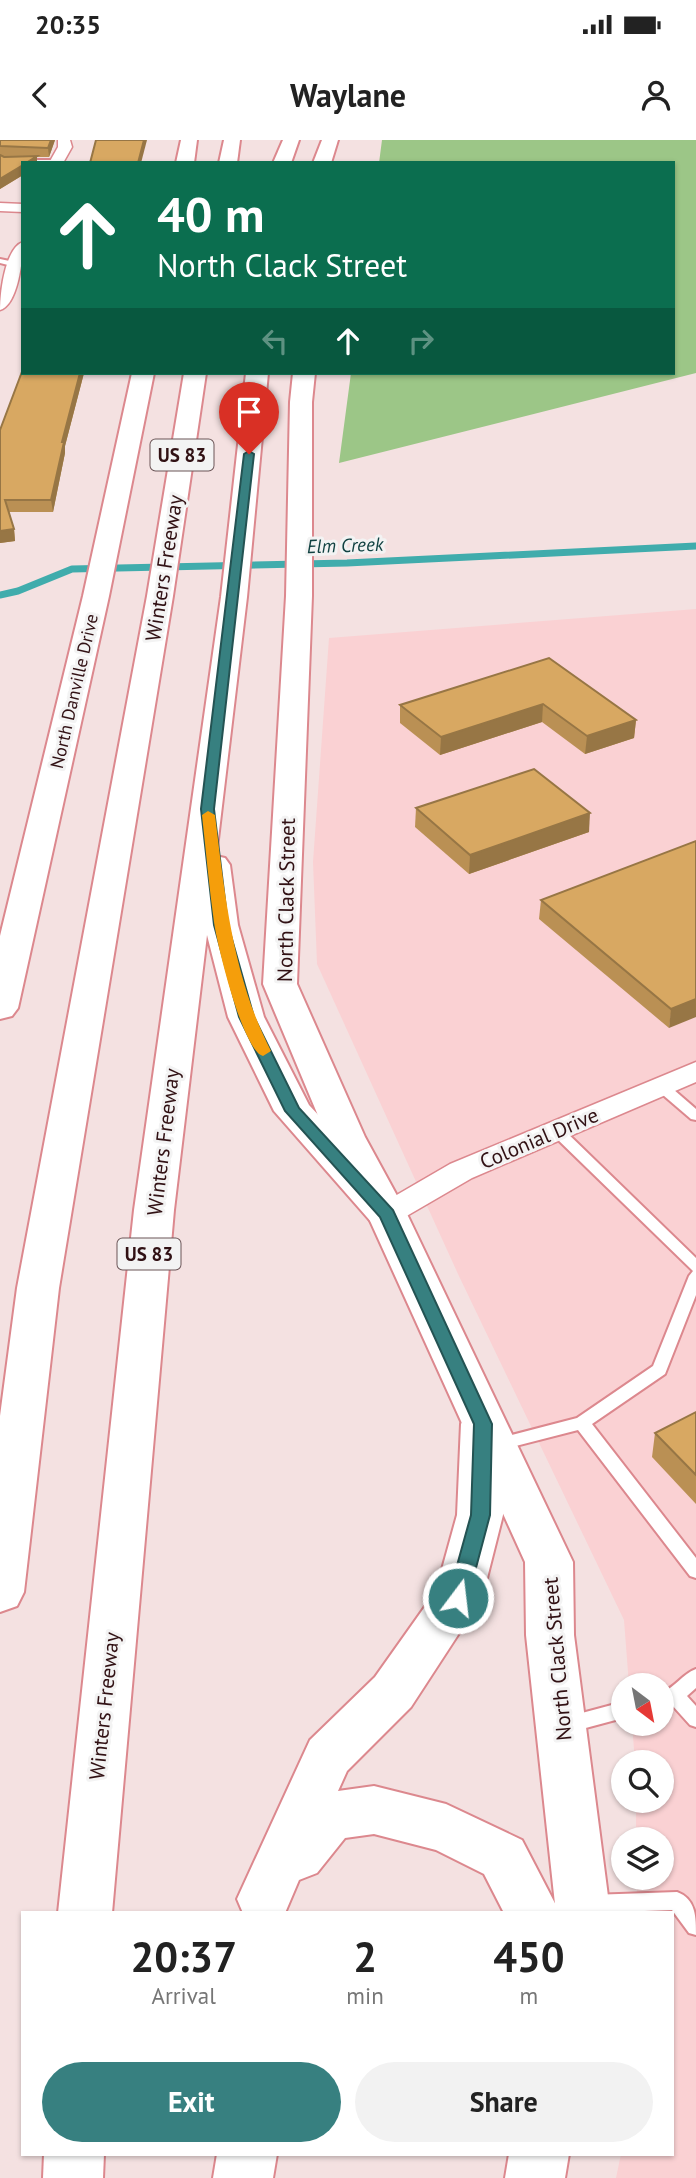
<!DOCTYPE html>
<style>
:root{--surface:#fff;--page:#f2f2f2;--text:#222;--muted:#767676;--accent:#378080}
body{margin:0;font-family:"PT Sans",sans-serif;background:var(--page);color:var(--text);height:100vh;display:flex;flex-direction:column;font-size:26px;white-space:nowrap}
*{box-sizing:border-box;margin:0}
p{font-size:23px;color:var(--muted)}
.icon{flex:none;width:38px;height:38px;fill:none;stroke:currentColor;stroke-width:2;stroke-linecap:round;stroke-linejoin:round}
.map{position:relative;flex:1;overflow:hidden}
.panel{position:absolute;left:21px;top:1771px;width:653px;height:245px;display:flex;flex-direction:column;background:var(--surface);border-radius:0px;box-shadow:0 2px 5px #0004}
.panel>*{flex:none}
.top-card{position:absolute;left:21px;top:21px;width:654px;height:214px;border-radius:0px;box-shadow:0 2px 5px #0004;background:#0b6e4f;color:#fff;overflow:hidden}
.needle{width:46px;rotate:148deg}
.buttons{position:absolute;left:611px;top:1533px;display:grid;gap:14px}
.buttons a{display:grid;place-items:center;width:63px;height:63px;border-radius:50%;background:var(--surface);box-shadow:0 2px 5px #0004;font-size:35px}
.pin{position:absolute;display:grid;place-items:center;width:60px;height:60px;color:#fff;margin:-72px -30px;border-radius:50% 50% 50% 0;rotate:-45deg;box-shadow:0 0 7px #0007}
.pin .icon{rotate:45deg}
.me{position:absolute;width:77px;margin:-38px;rotate:15deg;stroke-linejoin:round;filter:drop-shadow(0 0 5px #0008)}
.turn{display:flex;align-items:center;gap:24px;height:147px;padding:0 21px;font-size:32px}
.turn .icon{width:91px;height:91px;stroke-width:2.5}
.turn b{display:block;font-size:49px;line-height:60px}
.lanes{display:flex;align-items:center;height:66px;padding:0 21px;background:#0003;justify-content:center;gap:35px;direction:ltr}
.lanes .off{opacity:.35}
.eta{display:flex;justify-content:space-evenly;align-items:center;height:119px;text-align:center}
.eta b{font-size:42px;font-weight:700;line-height:49px}
.action{display:flex;gap:14px;margin-top:auto;padding:14px 21px}
.action a{flex:1;height:80px;border-radius:42px;background:var(--accent);color:#fff;font-size:28px;font-weight:700;line-height:80px;text-align:center}
.action a+a{background:var(--page);color:var(--text)}
.status{display:flex;justify-content:space-between;align-items:center;height:49px;padding:0 35px;background:var(--surface);direction:ltr}
.status svg{height:19px;fill:currentColor}
header{display:flex;justify-content:space-between;align-items:center;height:91px;padding:0 21px;background:var(--surface);font-size:32px;font-weight:700}
.map>svg:first-child{display:block}
</style>
<div class="status"><b>20:35</b><svg viewBox="0 0 49 12"><path d="M0 12V9h3v3zM5 12V6h3v6zM10 12V3h3v9zM15 12V0h3v12zM26 1h20v11H26zM47 4h2v5h-2z"/></svg></div>
<header><svg class="icon" aria-label="back" viewBox="0 0 24 24"><path d="M15 5l-7 7 7 7"/></svg>Waylane<svg class="icon" aria-label="person" viewBox="0 0 24 24"><circle cx="12" cy="8" r="4"/><path d="M4 21q1-7 8-7t8 7"/></svg></header>
<div class="map">
<svg width="696" height="2038" viewBox="0 0 696 2038">
<rect width="100%" height="100%" fill="#f4e1e1"/>
<polygon fill="#fad1d3" points="696,469 696,2038 616,2038 621,2014 672,2014 672,1773 637,1773 637,1738 662,1738 662,1699 636,1699 636,1661 662,1661 662,1622 635,1622 632,1584 662,1584 662,1545 629,1545 624,1480 458,1134 317,824 313,722 329,498"/>
<polygon fill="#9cc687" points="382,0 696,0 696,233 339,323 351,233 674,233 674,23 379,23"/>
<g fill="none" stroke-linecap="round" stroke-linejoin="round">
<polyline stroke="#40acac" stroke-width="7" points="0,455 18,451 72,429 347,423 696,406"/>
<g stroke="#dc888e" stroke-width="4">
<g id="lane">
<polygon points="0,17 7,20 57,20 60,22 6,24 0,21"/>
<polygon points="0,119 19,123 20,125 16,127 0,123"/>
<polygon points="661,942 666,943 696,969 696,980 691,979 656,949 654,946 656,943"/>
<polygon points="557,986 562,988 696,1118 696,1155 665,1234 592,1284 696,1418 696,1438 690,1436 578,1290 496,1311 490,1309 488,1305 490,1301 496,1299 577,1278 653,1226 689,1136 693,1131 552,994 550,991"/>
<path d="M696 1529V1548L687 1556 696 1566V1587L690 1585 672 1565 662 1568V1552C675 1548 682 1534 696 1529Z"/>
<polygon points="623,1562 623,1578 567,1593 561,1591 558,1585 561,1579 567,1577"/>
<path d="M677 1752C696 1759 696 1777 696 1795L689 1793 672 1770 589 1773 583 1771 580 1764 583 1757 590 1755Z"/>
</g>
</g>
<g stroke="#dc888e" stroke-width="3">
<g id="street">
<polygon points="58,0 70,0 72,7 63,23 49,23 58,7"/>
<polygon points="0,63 23,64 23,72 0,71"/>
<path d="M23 102C23 118 18 165 0 170 0 153 5 108 23 102Z"/>
<polygon points="696,922 696,942 472,1038 398,1081 387,1085 376,1081 372,1074 376,1067 450,1024"/>
</g>
</g>
<g stroke="#dc888e" stroke-width="4">
<g id="secondary">
<polygon points="181,0 197,0 194,23 176,23"/>
<polygon points="322,0 338,0 331,23 313,23"/>
<polygon points="132,233 154,233 109,456 18,868 12,876 0,879 0,796 83,456"/>
<polygon points="293,233 315,233 312,262 312,456 297,844 365,997 407,1074 573,1422 574,1495 609,1764 607,1773 553,1773 555,1764 526,1495 525,1422 367,1074 327,997 263,844 286,456 290,262"/>
<polygon points="509,2014 569,2014 565,2038 505,2038"/>
</g>
</g>
<g stroke="#dc888e" stroke-width="4">
<g id="highway">
<polygon points="224,0 240,0 237,23 219,23"/>
<polygon points="283,0 299,0 291,23 273,23"/>
<polygon points="184,233 206,233 173,456 59,1148 24,1452 17,1466 0,1472 0,1276 17,1148 147,456"/>
<polygon points="246,233 268,233 247,457 216,716 225,718 230,725 238,785 264,877 309,965 401,1064 407,1074 401,1084 387,1088 373,1084 274,971 228,877 207,795 174,1070 112,1773 58,1773 134,1070 221,457"/>
<polygon points="483,1267 499,1272 505,1284 503,1375 482,1458 411,1567 347,1631 338,1651 374,1646 446,1664 522,1700 560,1773 504,1773 484,1734 436,1710 374,1694 345,1698 317,1733 299,1740 285,1773 243,1773 237,1759 310,1600 375,1537 436,1451 457,1375 461,1284 467,1272"/>
<polygon points="44,2014 104,2014 103,2038 43,2038"/>
<polygon points="217,2014 277,2014 273,2038 213,2038"/>
</g>
</g>
<use href="#lane" fill="#fff" fill-rule="evenodd"/>
<use href="#street" fill="#fff" fill-rule="evenodd"/>
<use href="#secondary" fill="#fff" fill-rule="evenodd"/>
<use href="#highway" fill="#fff" fill-rule="evenodd"/>
</g>
<g fill="#ba9054" fill-rule="evenodd">
<path d="M0 0H55L49 17H37V23H23V35L0 49ZM1 16 26 17H4Z"/>
<polygon points="23,233 84,233 65,306 65,313 53,372 9,372 14,389 15,401 0,403 0,290"/>
<polygon points="549,518 636,580 634,598 585,614 542,582 440,615 400,583 400,565"/>
<polygon points="416,668 589,692 469,734 415,687"/>
<polygon points="696,701 669,888 539,779 541,760"/>
<polygon points="696,1272 696,1364 652,1317 655,1293"/>
</g>
<g fill="#977645">
<polygon points="51,0 55,0 49,17 48,8"/>
<polygon points="144,0 147,0 141,23 138,23"/>
<polygon points="37,16 37,23 26,23"/>
<polygon points="23,25 23,35 0,49 0,39"/>
<polygon points="80,233 84,233 65,306 65,313 53,372 51,360 62,302"/>
<polygon points="14,389 15,401 0,403 0,391"/>
<polygon points="543,564 542,582 440,615 441,597"/>
<polygon points="636,580 634,598 585,614 587,596"/>
<polygon points="590,673 589,692 469,734 470,715"/>
<polygon points="696,859 696,877 669,888 671,869"/>
</g>
<g fill="#d8a862" stroke="#977645" stroke-width="2">
<polygon points="0,0 51,0 48,8 0,6"/>
<polygon points="96,0 144,0 138,23 90,23"/>
<polygon points="0,15 4,17 37,16 26,23 23,23 23,25 0,39"/>
<polygon points="23,229 23,233 80,233 62,302 64,302 51,360 5,360 14,389 0,391 0,290"/>
<polygon points="549,518 636,580 587,596 543,564 441,597 400,565"/>
<polygon points="534,629 590,673 470,715 416,668"/>
<polygon points="696,701 696,859 671,869 541,760"/>
<polygon points="696,1272 696,1335 655,1293"/>
</g>
<polygon fill="#378080" stroke="#245353" stroke-width="2" points="249,311 254,314 214,669 228,785 254,877 299,968 393,1070 492,1284 490,1375 468,1458 465,1464 458,1466 451,1464 448,1458 471,1375 474,1284 380,1077 285,971 239,877 214,785 201,669 244,314"/>
<path fill="#f59e0b" d="M208 671 215 675C225 757 233 837 271 911L263 916C243 911 217 805 214 782 209 747 206 711 202 675Z"/>
<g text-anchor="middle" dominant-baseline="central" stroke-width="6" stroke-linejoin="round" paint-order="stroke">
<g font-size="18" fill="#311114" stroke="#f3f3f3">
<text transform="translate(74 551) rotate(-77)">North Danville Drive</text>
</g>
<g fill="#f3f3f3" stroke="#6b5557" stroke-width="2">
<rect x="150.5" y="299.5" width="63" height="31" rx="5"/>
<rect x="117.5" y="1098.5" width="63" height="31" rx="5"/>
</g>
<g font-size="19" font-weight="bold" fill="#311114">
<text x="182" y="315">US 83</text>
<text x="149" y="1114">US 83</text>
</g>
<g font-size="19" font-style="italic" fill="#114242" stroke="#f3f3f3">
<text transform="translate(345 405) rotate(-2)">Elm Creek</text>
</g>
<g font-size="21" fill="#311114" stroke="#f3f3f3">
<text transform="translate(164 428) rotate(-81)">Winters Freeway</text>
<text transform="translate(286 760) rotate(-89)">North Clack Street</text>
<text transform="translate(539 998) rotate(-23)">Colonial Drive</text>
<text transform="translate(163 1002) rotate(-83)">Winters Freeway</text>
<text transform="translate(557 1519) rotate(-95)">North Clack Street</text>
<text transform="translate(104 1566) rotate(-84)">Winters Freeway</text>
</g>
</g>
</svg>
<div class="buttons">
<a><svg class="needle" viewBox="-14 -14 28 28"><path d="M0-13l5 13h-10z" fill="#e53935"/><path d="M0 13l5-13h-10z" fill="#767676"/></svg></a>
<a><svg class="icon" aria-label="search" viewBox="0 0 24 24"><circle cx="10" cy="10" r="6"/><path d="M15 15l6 6"/></svg></a>
<a><svg class="icon" aria-label="layers" viewBox="0 0 24 24"><path d="M12 4l9 5-9 5-9-5zM3 14l9 5 9-5"/></svg></a>
</div>
<div class="pin" style="left:249px;top:314px;background:#d93025"><svg class="icon" aria-label="arrive" viewBox="0 0 24 24"><path d="M6 21V4h12l-3 4 3 4H6"/></svg></div>
<svg class="me" style="left:458px;top:1458px" viewBox="-20 -20 40 40"><circle r="17" fill="#378080" stroke="#fff" stroke-width="3"/><path d="M0-11L8 9 0 5-8 9z" fill="#fff"/></svg>
<div class="top-card">
<div class="turn"><svg class="icon" aria-label="ahead" viewBox="0 0 24 24"><path d="M12 20V5M6 11l6-6 6 6"/></svg><div><b>40 m</b>North Clack Street</div></div>
<div class="lanes"><svg class="icon off" aria-label="left" viewBox="0 0 24 24"><path d="M17 20v-9H6M10 6l-5 5 5 5"/></svg><svg class="icon" aria-label="ahead" viewBox="0 0 24 24"><path d="M12 20V5M6 11l6-6 6 6"/></svg><svg class="icon off" aria-label="right" viewBox="0 0 24 24"><path d="M7 20v-9h11M14 6l5 5-5 5"/></svg></div>
</div>
<section class="panel">
<div class="eta">
<div><b>20:37</b><p>Arrival</p></div>
<div><b>2</b><p>min</p></div>
<div><b>450</b><p>m</p></div>
</div>
<div class="action"><a>Exit</a><a>Share</a></div>
</section>
</div>
